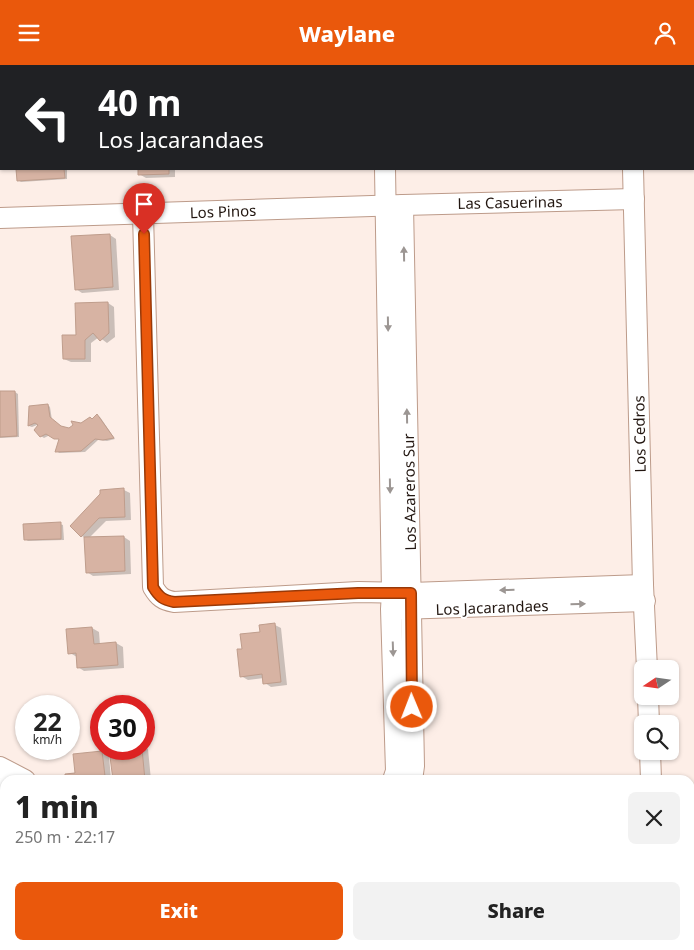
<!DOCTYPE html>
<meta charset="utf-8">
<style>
:root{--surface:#fff;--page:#f2f2f2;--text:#222;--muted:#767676;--accent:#ea580c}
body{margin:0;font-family:"Noto Sans",sans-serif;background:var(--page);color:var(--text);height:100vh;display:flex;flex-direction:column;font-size:19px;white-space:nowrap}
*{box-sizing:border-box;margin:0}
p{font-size:16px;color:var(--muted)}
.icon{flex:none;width:28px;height:28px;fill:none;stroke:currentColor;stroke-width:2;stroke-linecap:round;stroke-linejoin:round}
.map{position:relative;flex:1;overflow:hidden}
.details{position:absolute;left:0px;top:710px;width:695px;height:175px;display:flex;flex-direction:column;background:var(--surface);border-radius:15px 15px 0 0;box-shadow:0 1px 4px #0004}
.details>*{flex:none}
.guide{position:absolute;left:0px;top:0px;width:695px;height:105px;box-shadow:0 1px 4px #0004;background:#202124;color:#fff;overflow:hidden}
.needle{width:32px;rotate:257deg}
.controls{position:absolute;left:634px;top:595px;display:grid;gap:10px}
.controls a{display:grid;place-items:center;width:45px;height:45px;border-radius:8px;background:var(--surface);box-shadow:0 1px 4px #0004;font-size:25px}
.speed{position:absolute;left:15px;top:630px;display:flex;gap:10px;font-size:25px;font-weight:700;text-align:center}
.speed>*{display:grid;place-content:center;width:65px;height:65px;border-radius:50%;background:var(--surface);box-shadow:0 1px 4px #0004;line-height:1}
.speed small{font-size:12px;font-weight:400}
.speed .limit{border:8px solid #d22;background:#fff;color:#111}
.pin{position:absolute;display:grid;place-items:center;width:42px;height:42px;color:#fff;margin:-51px -21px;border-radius:50% 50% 50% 0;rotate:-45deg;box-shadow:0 0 5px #0007}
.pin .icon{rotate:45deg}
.me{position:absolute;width:55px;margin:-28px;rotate:359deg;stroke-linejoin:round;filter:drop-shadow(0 0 4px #0008)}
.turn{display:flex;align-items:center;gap:18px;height:105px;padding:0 15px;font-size:22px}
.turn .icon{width:65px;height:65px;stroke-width:2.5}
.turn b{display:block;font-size:35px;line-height:42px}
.round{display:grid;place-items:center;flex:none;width:52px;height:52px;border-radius:8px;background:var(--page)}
.overview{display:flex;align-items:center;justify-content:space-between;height:85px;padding:0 15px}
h1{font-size:30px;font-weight:800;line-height:38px}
.action{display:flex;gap:10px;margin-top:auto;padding:10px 15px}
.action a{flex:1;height:58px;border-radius:8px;background:var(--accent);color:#fff;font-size:20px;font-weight:800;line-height:58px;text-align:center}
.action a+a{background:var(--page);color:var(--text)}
header{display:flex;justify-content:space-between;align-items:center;height:65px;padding:0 15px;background:var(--accent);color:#fff;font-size:22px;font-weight:800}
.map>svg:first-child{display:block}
</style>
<header><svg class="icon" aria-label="menu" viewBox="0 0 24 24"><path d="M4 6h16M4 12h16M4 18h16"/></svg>Waylane<svg class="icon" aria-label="person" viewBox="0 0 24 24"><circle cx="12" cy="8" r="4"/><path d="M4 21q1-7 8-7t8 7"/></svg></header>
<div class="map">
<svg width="694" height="885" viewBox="0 0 694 885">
<rect width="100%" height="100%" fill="#fdeee7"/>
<g fill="#0003">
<polygon points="17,104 67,104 67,114 21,117 18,115"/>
<polygon points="139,104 175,104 175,112 146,113 139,109"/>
<polygon points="110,170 116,174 119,225 82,228 76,224"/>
<polygon points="108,238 114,242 115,272 107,278 99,272 91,278 91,297 71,297 64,294 77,271"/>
<polygon points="0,327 15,327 18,329 19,372 0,373"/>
<polygon points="48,340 50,342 52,355 62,362 69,364 93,355 97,351 100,352 115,374 107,376 98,375 85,387 59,388 57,386 60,375 50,370 44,373 41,371 42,358 32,362 29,361 30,342"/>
<polygon points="124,425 130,428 131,455 106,456 89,473 124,472 130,476 131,509 93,511 87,507 85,473 82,471"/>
<polygon points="60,459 63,460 64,475 28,476 25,474"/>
<polygon points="275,560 281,563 287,620 271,622 265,618 264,613 248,615 241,611 243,585"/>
<polygon points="92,563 99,567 100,580 116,578 123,582 124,603 84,606 78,602 77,592 70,588 68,565"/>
<polygon points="144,681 148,684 151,715 114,715 111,684 144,684"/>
<polygon points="102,687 109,691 111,714 107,715 66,715 76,709 74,690"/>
<polygon points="34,880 39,880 42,885 26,885"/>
</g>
<g fill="#d7b3a3" stroke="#bf9d8c">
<polygon points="16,104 64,104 65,113 17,116"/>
<polygon points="138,104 169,104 169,109 138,110"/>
<polygon points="110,169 113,222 75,225 71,171"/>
<polygon points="108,237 109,268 100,276 93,268 85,275 85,294 63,294 62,270 76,270 75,238"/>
<polygon points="0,326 15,326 17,371 0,372"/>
<polygon points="48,339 50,352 61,361 69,363 73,360 71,356 81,358 90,352 92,354 97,349 114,373 103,375 95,374 81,386 55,387 59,374 54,374 46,369 40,372 34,365 38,360 35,358 28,361 29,341"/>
<polygon points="124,423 125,452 99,453 81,472 70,461 100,429 100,425"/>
<polygon points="61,457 61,474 24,475 23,459"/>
<polygon points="124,471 125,506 86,508 84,472"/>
<polygon points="275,558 281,617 263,619 262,609 240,612 237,584 242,584 240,569 260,567 259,560"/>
<polygon points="92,562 94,579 116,577 118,600 77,603 76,588 68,589 66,564"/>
<polygon points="109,684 142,684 145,715 113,715"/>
<polygon points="102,686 105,711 101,711 101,715 65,715 65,709 75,708 73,689"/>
</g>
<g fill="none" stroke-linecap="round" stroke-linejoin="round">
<g stroke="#bd9b8a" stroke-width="22">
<g id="street">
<polyline points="385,104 392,528 391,544 396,706 393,715"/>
<polyline points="633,104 643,520 647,604"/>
<polyline points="403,140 414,701 412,715"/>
<path d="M143 149 153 522C159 532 163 535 174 537L358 527 411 528 643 520"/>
<polyline points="0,153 403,140 634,134"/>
<polyline points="398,544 645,536"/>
<polyline points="648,631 649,659"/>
<polyline points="650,686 651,715"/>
<polyline points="0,702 25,715"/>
<polyline points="0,723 5,725"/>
<polyline points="0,858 5,855"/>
<polyline points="240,880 240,885"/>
<polyline points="260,880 260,885"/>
<polyline points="475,880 475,885"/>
<polyline points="657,880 657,885"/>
</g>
</g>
<use href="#street" stroke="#fff" stroke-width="20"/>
</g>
<defs><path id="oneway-solid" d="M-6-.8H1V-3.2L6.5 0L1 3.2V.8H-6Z" transform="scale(1.25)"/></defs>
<g fill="#9c9693">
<use href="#oneway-solid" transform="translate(404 189) rotate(-91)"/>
<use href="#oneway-solid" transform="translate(388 259) rotate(89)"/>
<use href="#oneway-solid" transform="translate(407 351) rotate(-91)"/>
<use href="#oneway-solid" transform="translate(390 421) rotate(89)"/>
<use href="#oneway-solid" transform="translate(507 525) rotate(178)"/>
<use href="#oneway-solid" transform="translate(578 539) rotate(-2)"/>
<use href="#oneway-solid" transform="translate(393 584) rotate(88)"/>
</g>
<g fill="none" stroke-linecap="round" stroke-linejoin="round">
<g stroke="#983908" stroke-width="12">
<path id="route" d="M144 169 153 522C159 532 163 535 174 537L358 528H411L412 642"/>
</g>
<use href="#route" stroke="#ea580c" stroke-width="9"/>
</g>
<g text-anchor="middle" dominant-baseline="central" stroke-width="4" stroke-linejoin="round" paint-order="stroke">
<g font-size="15" fill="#221610" stroke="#fff">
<text transform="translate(510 137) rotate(-1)">Las Casuerinas</text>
<text transform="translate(223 146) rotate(-2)">Los Pinos</text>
<text transform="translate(639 369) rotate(-91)">Los Cedros</text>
<text transform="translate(409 427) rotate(-91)">Los Azareros Sur</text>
<text transform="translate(492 542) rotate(-2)">Los Jacarandaes</text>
</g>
</g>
</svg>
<div class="controls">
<a><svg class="needle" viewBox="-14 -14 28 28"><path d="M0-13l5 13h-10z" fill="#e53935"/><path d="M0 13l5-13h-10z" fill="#767676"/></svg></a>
<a><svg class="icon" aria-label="search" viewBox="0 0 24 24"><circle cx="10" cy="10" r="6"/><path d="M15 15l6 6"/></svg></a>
</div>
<div class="speed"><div>22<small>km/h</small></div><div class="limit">30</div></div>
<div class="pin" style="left:144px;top:169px;background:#d93025"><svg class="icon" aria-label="arrive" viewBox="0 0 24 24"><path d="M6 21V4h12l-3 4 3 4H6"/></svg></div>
<svg class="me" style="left:412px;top:642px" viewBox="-20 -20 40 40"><circle r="17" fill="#ea580c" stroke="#fff" stroke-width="3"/><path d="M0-11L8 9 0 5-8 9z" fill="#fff"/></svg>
<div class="guide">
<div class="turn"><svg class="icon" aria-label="left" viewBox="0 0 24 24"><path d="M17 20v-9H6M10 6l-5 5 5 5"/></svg><div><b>40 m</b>Los Jacarandaes</div></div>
</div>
<section class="details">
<div class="overview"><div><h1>1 min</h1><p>250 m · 22:17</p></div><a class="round"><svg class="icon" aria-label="close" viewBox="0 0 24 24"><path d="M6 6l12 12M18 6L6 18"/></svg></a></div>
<div class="action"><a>Exit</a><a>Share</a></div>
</section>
</div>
